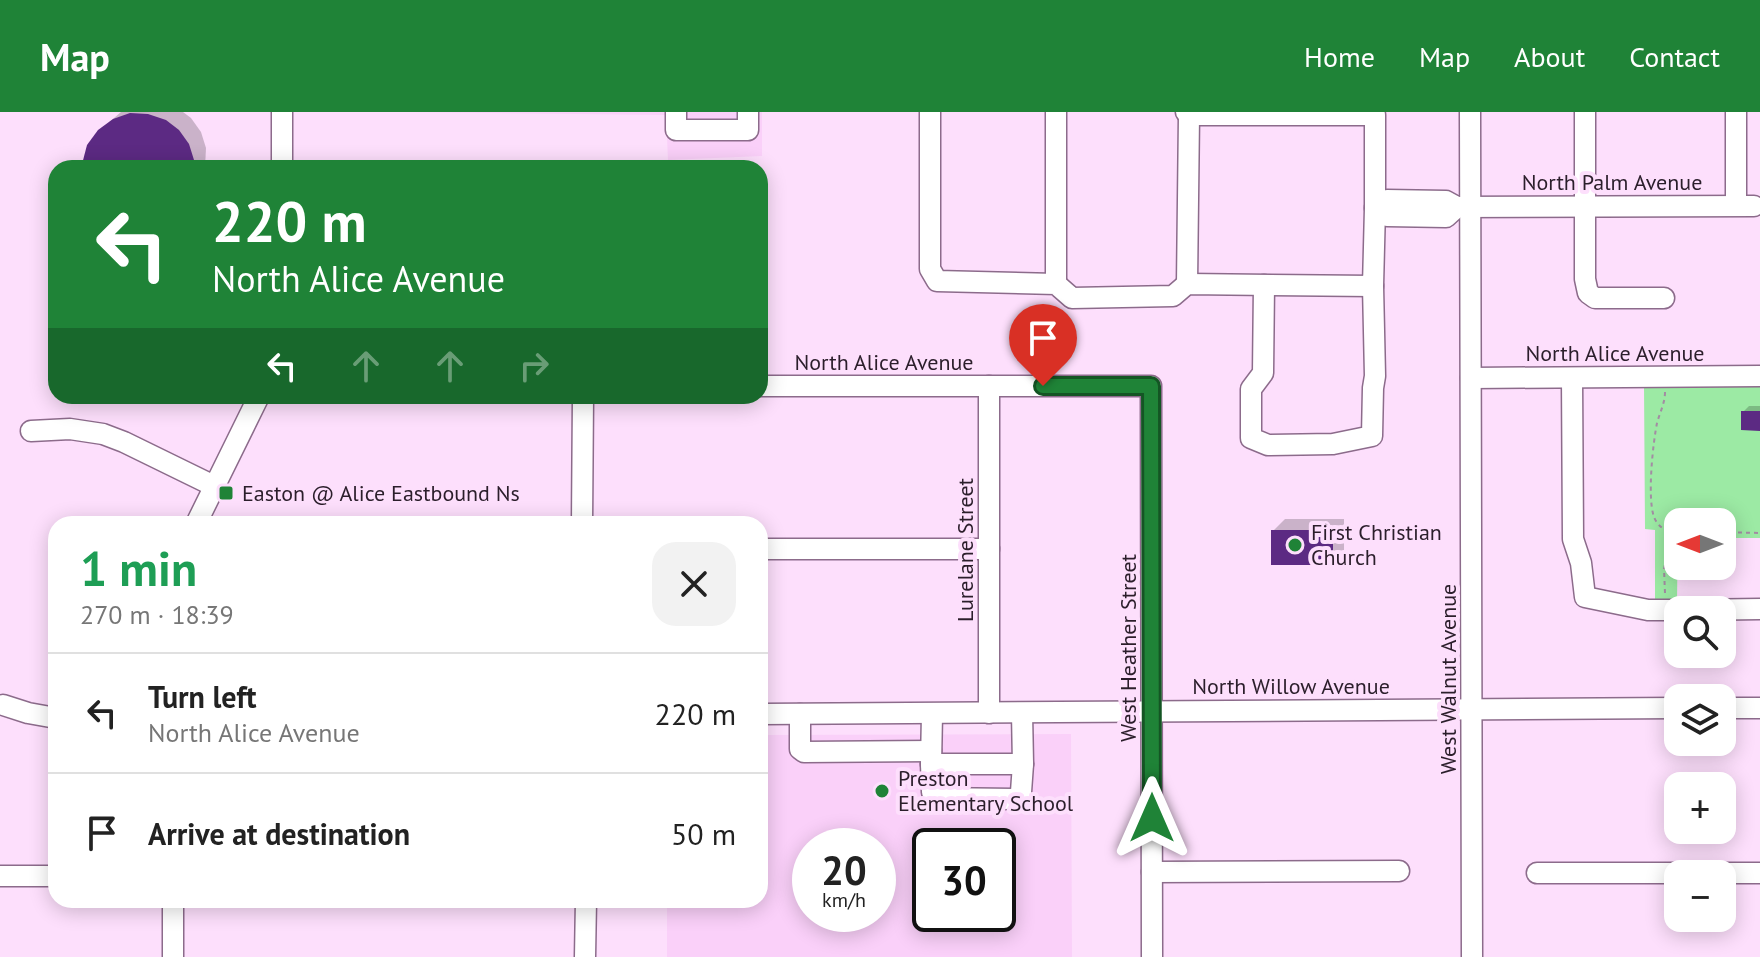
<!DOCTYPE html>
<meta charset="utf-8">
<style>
:root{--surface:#fff;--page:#f2f2f2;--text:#222;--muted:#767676;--line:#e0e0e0;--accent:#1f8337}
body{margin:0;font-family:"PT Sans",sans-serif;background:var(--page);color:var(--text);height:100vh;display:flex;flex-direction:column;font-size:30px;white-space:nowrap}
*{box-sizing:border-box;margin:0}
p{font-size:26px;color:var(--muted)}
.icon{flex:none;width:44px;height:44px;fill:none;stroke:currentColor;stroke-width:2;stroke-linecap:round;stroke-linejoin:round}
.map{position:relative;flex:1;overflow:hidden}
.sheet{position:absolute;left:48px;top:404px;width:720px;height:392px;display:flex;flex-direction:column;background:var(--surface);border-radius:24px;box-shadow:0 4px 20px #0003}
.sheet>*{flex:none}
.banner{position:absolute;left:48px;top:48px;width:720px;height:244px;border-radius:24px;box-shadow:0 4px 20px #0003;background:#1f8337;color:#fff;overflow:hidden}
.needle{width:52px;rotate:270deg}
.fabs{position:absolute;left:1664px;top:396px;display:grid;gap:16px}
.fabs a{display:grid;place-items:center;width:72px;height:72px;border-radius:16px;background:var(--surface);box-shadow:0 4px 20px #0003;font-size:40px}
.speed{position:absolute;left:792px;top:716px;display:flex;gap:16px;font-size:40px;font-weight:700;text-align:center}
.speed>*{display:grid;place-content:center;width:104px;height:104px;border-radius:50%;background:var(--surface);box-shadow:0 4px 20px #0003;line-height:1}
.speed small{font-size:20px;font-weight:400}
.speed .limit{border:4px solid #111;border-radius:12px;background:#fff;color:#111}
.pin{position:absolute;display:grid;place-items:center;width:68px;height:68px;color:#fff;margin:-82px -34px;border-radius:50% 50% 50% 0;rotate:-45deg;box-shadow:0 0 8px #0007}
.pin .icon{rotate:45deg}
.me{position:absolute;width:88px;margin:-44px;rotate:0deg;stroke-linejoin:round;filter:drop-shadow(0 0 6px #0008)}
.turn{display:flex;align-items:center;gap:28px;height:168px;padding:0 32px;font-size:36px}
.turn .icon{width:104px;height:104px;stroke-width:2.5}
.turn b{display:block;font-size:56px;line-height:68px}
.lanes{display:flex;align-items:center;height:76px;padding:0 32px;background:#0003;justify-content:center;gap:40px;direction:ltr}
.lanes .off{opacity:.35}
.round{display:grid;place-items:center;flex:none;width:84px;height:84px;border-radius:24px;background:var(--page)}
.headline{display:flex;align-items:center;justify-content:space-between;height:136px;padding:0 32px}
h1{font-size:48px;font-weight:800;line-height:60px;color:#1e9e55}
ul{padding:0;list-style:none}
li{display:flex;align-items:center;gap:24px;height:120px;padding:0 32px;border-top:2px solid var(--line)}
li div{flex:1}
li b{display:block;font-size:30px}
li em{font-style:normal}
header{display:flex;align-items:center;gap:48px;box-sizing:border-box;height:112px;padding:0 40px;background:var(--accent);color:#fff}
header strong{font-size:38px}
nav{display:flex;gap:44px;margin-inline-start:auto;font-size:28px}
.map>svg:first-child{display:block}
</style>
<header>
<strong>Map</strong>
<nav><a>Home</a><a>Map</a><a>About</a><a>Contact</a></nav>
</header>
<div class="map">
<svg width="1760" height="845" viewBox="0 0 1760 845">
<rect width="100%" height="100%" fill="#fddffc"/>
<g fill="#fad0f9" fill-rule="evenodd">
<polygon points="404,0 762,0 762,44 668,48 666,3"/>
<path d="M1071 622 1072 845H667V788H760V623ZM810 734H878V802H810ZM930 734H998V802H930Z"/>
</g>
<polygon fill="#9ceaa4" points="1644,273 1760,273 1760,426 1722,426 1722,410 1678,410 1677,489 1655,489 1655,418 1645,417"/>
<g fill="#0003">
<polygon points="121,0 183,0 191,6 201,20 206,36 205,56 84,56 99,19"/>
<polygon points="1749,294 1760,294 1760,316 1743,300"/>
<polygon points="1285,407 1344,407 1344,439 1332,451 1273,419"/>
</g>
<g fill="#5c2a83">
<polygon points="130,1 148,2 166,8 179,18 189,32 194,48 194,56 81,56 87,33 98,18 113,7"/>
<polygon points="1741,299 1760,299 1760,319 1741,318"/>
<rect x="1271" y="418" width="62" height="35"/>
</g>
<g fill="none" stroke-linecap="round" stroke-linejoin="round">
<g stroke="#8c6b8b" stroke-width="23">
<g id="minor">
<polyline points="676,0 676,18 748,18 748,0"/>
<polyline points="930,0 930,157 937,169 1056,172 1072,186 1173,184 1187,172 1373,174 1375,96 1375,3 1189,3 1186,0"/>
<polyline points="1470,0 1472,845"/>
<polyline points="1585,0 1585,167 1588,181 1595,186 1664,186"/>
<polyline points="1736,0 1736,93"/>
<polyline points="282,56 282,0"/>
<polyline points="1457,95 1446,105 1387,104 1375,96 1387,88 1446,89 1457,95 1754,94"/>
<polyline points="1056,172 1056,0"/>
<polyline points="1187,172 1189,3"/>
<polyline points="1264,173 1263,261 1251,277 1251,326 1268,333 1333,332 1372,324 1373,276 1375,264 1373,174"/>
<polyline points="1471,266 1760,264"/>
<polyline points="1572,266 1573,427 1581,451 1585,485 1648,498 1678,498"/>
<polyline points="760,274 1151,274 1152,845"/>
<polyline points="989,274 989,601"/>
<polyline points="31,319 70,317 103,322 124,330 214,374"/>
<polyline points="196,412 259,284"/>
<polyline points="582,412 583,284"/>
<polyline points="763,437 989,437"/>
<polyline points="1690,498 1760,497"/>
<polyline points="3,593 28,601 56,606"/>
<polyline points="1722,596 1760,596"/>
<polyline points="760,602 1678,596"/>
<polyline points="800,602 800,637 804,640 931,639"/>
<polyline points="932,602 931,652 1023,652 1022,601"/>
<polyline points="931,652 932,680 936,686 1014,687 1018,686 1021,680 1023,652"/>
<polyline points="1152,760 1399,759"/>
<polyline points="1537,761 1760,761"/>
<polyline points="0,764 56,764"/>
<polyline points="173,788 173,845"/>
<polyline points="585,845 586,788"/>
</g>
</g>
<g stroke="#a38ca3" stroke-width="2" stroke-dasharray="4 4" stroke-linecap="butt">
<path d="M1665 280C1665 291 1660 300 1657 311 1653 331 1647 385 1654 405 1657 413 1664 418 1671 422L1678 421"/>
<polyline points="1722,420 1760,421"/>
<polyline points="1665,481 1664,457 1671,425"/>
</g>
<use href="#minor" stroke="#fff" stroke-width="20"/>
</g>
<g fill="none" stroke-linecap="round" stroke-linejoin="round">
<g stroke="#145524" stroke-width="20">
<polyline id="route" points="1043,274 1151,274 1152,706"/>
</g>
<use href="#route" stroke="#1f8337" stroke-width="14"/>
</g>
<g fill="#1f8337" stroke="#fddffc" stroke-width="3">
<rect x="218" y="373" width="16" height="16" rx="4"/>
<circle cx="1295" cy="433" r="8"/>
<circle cx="882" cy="679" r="8"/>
</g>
<g text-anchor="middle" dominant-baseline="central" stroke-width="8" stroke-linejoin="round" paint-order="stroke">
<g font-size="22" fill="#2b1e2b" stroke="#fddffc">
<text x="1612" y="70">North Palm Avenue</text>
<text x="1615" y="241">North Alice Avenue</text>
<text x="884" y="250">North Alice Avenue</text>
<text transform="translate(965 438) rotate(-90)">Lurelane Street</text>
<text transform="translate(1128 536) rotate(-90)">West Heather Street</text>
<text transform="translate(1448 567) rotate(-90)">West Walnut Avenue</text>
<text x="1291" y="574">North Willow Avenue</text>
</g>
<g font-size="22" fill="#2b1e2b" stroke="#fddffc" text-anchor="start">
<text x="242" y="381">Easton @ Alice Eastbound Ns</text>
<text x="1311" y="420">First Christian<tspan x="1311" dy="25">Church</tspan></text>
<text x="898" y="666">Preston<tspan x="898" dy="25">Elementary School</tspan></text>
</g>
</g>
</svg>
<div class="fabs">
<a><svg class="needle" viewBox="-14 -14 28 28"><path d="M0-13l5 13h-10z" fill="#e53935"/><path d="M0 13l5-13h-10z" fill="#767676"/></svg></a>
<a><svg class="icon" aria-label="search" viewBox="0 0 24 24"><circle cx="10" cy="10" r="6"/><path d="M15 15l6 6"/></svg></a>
<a><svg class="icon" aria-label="layers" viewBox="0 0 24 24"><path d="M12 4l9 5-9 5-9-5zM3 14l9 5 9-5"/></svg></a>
<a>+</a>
<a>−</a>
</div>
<div class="speed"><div>20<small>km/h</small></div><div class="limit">30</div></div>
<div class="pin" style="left:1043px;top:274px;background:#d93025"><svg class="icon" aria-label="arrive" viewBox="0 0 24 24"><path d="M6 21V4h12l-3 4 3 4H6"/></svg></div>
<svg class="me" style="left:1152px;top:706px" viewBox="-20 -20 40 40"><path d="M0-17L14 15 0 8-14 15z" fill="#1f8337" stroke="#fff" stroke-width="4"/></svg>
<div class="banner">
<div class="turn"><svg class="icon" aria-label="left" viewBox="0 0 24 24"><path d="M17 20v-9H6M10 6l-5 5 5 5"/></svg><div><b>220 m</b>North Alice Avenue</div></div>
<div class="lanes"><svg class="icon" aria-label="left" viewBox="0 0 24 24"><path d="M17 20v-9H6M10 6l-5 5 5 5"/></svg><svg class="icon off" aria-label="ahead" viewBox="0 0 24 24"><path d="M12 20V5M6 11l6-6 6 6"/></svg><svg class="icon off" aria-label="ahead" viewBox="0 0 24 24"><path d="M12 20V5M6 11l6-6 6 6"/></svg><svg class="icon off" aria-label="right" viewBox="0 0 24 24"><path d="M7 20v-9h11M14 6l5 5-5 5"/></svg></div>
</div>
<section class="sheet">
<div class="headline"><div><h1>1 min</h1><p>270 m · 18:39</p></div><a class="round"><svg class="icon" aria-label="close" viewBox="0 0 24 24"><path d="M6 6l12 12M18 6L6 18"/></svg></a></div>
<ul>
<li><svg class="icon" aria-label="left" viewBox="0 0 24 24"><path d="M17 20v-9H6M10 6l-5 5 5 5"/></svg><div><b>Turn left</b><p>North Alice Avenue</p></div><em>220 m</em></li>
<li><svg class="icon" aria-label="arrive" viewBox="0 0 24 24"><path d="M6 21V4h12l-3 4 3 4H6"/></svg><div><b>Arrive at destination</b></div><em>50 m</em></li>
</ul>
</section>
</div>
